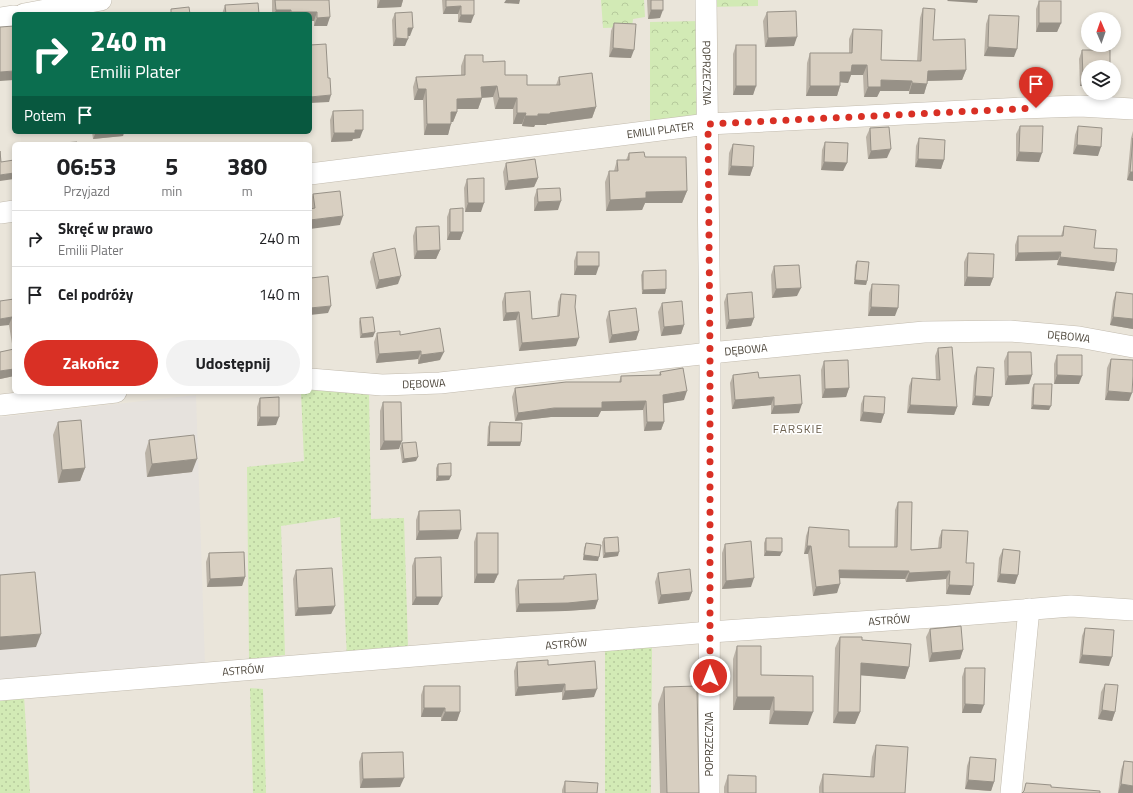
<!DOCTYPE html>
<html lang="pl">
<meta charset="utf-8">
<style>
:root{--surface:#fff;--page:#f2f2f2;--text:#202124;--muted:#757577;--line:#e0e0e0;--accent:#d93025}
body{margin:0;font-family:"Titillium Web",sans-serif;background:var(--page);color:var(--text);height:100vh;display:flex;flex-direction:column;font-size:15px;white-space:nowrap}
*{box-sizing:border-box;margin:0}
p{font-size:13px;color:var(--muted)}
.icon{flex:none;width:22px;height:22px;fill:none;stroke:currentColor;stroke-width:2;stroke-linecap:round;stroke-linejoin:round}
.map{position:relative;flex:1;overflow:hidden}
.details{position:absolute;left:12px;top:142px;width:300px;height:252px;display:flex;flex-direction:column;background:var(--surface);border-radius:6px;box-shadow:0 2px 6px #0003}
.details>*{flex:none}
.banner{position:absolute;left:12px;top:12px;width:300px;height:122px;border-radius:6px;box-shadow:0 2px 6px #0003;background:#0b6e4f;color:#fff;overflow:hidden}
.needle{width:26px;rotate:358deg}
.controls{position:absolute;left:1081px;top:12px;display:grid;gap:8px}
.controls a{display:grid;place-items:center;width:40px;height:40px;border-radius:50%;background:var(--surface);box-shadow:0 2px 6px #0003;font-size:20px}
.pin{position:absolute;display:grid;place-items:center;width:34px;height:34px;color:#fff;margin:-41px -17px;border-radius:50% 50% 50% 0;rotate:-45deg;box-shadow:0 0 4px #0007}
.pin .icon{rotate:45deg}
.me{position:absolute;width:44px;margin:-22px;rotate:0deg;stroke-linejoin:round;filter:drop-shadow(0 0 3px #0008)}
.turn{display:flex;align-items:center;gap:14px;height:84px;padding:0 12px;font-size:18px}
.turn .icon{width:52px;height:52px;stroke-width:2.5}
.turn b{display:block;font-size:28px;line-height:34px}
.then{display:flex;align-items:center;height:38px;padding:0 12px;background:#0003;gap:8px;font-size:15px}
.eta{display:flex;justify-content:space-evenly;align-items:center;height:68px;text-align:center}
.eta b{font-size:24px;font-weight:700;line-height:28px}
.action{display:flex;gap:8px;margin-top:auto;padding:8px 12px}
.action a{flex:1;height:46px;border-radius:24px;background:var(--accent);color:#fff;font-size:16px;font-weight:700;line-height:46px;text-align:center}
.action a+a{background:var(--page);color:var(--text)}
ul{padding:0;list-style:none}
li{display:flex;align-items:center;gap:12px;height:56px;padding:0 12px;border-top:1px solid var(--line)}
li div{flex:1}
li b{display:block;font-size:15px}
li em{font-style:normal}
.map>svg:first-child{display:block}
</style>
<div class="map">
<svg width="1133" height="793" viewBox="0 0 1133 793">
<defs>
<pattern id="grass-dots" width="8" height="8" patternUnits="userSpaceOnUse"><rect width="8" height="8" fill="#d2eab5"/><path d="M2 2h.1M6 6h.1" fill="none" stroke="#b6ca9c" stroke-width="1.8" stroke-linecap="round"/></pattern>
<pattern id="forest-crowns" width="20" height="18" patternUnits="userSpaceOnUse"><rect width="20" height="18" fill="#d2eab5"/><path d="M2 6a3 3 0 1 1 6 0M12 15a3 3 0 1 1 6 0" fill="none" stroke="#b6ca9c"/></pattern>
</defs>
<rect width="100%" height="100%" fill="#f6f3ec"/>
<path fill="#eae5da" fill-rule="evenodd" d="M79 0H1133V793H0V681L196 396 0 417V14ZM14 14H310V132H14ZM1088 19H1114V45H1088ZM1088 67H1114V93H1088ZM14 144H310V392H14Z"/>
<polygon fill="#e6e2dd" points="196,395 205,665 0,681 0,417"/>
<g fill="url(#grass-dots)">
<polygon points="310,390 369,391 371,519 404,518 408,647 347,657 340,517 281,526 285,655 249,659 247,467 304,461 301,392 310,392"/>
<polygon points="652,646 651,793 605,793 605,650"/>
<polygon points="250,688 263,689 266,793 253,793"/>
<polygon points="24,696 30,793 0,793 0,697"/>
</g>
<g fill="url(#forest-crowns)">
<polygon points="601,0 644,0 645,17 633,19 632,27 603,28"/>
<polygon points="712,0 758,0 758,6 712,7"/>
<polygon points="700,21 699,111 695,119 650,125 650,22"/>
</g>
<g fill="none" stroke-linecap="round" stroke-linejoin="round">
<g stroke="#c2bbae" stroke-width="22">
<g id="minor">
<path id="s1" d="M706 0 710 353 709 793"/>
<polyline points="24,14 101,0"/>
<polyline points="0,18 14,16"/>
<path id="s2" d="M310 174 708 124 1022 108 1080 106 1133 109"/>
<polyline points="0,213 14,211"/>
<path id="s3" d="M310 379 382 385 440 383 710 353 924 332 1010 331 1079 337 1133 347"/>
<polyline points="0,405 116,392"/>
<path id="s4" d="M0 690 710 632 949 616 1071 606 1133 610"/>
<polyline points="1011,793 1029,609"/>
</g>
</g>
<use href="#minor" stroke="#fff" stroke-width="21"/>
</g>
<g fill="#bab2a6">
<polygon points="272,0 329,0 327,26 314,26 314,21 310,21 310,14 272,14"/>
<polygon points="377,0 403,0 401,7 377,8"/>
<polygon points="442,0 474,0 471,23 458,22 458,14 443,14"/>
<polygon points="647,0 663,0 660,18 648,19"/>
<polygon points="1039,1 1061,23 1057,32 1036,32 1036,9"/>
<polygon points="225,5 259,14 222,14"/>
<polygon points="923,8 933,40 966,70 962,80 927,81 927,84 924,94 909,94 909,91 880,91 877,97 864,97 863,75 851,75 848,83 840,82 840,86 837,96 806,96 807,63 810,53 849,53 849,39 853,29 881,60 917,61 920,18"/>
<polygon points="767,12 794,46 765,47 763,21"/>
<polygon points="395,13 410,36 408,36 405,46 393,46 392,20"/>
<polygon points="989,15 1014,57 984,56 986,24"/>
<polygon points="614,23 631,58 609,57 611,31"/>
<polygon points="736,45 756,86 753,95 733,95 733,54"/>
<polygon points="1082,50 1088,67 1088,86 1080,86 1079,59"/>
<polygon points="465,55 483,62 505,75 527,85 556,85 559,77 596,107 592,118 547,124 546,125 535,125 534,127 522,126 522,124 513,124 513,109 495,109 493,97 482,98 478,109 457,109 457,112 453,122 451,122 448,135 424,135 423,100 414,100 413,87 416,77 461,75 461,66"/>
<polygon points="333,111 360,138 353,139 352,141 331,142 330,120"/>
<polygon points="1020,126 1039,162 1016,161 1016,134"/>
<polygon points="1078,126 1098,156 1073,154 1075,135"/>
<polygon points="870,128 887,158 868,159 866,137"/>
<polygon points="1133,131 1133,181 1127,180 1131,138"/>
<polygon points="92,132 124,132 123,136 93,139"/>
<polygon points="919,138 944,160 941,169 915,167 916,146"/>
<polygon points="825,142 847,163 843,171 821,170 822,150"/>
<polygon points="733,144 753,167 750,176 728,175 729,153"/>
<polygon points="629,153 645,157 687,191 682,203 645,203 642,210 606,211 605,182 609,171 614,171 617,160 626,160"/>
<polygon points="506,163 538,178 534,187 505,190 503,172"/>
<polygon points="467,179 481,212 465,212 464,188"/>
<polygon points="537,189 558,210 534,211 534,198"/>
<polygon points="313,194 340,225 311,209 310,203"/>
<polygon points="450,209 463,232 460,240 447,240 447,217"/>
<polygon points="1064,226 1094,248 1114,271 1057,265 1058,260 1015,261 1015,245 1018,236 1061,236"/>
<polygon points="416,227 440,250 436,259 414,259 413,236"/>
<polygon points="577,252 596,275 574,275 574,261"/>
<polygon points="373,253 398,284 376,289 370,262"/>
<polygon points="968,253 993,278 990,286 964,286 964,262"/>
<polygon points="857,261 867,281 866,285 854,284 855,265"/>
<polygon points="774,266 797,296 772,298 771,275"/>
<polygon points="643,271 666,289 665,294 642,294 641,275"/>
<polygon points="872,284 895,316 868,316 869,293"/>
<polygon points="1116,292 1133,294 1133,329 1110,325 1113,301"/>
<polygon points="505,293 532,319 557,317 558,302 561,294 576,346 519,351 516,320 503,321 502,302"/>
<polygon points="727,294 754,318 751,326 726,329 724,302"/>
<polygon points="14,299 14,376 0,379 0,352 13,350 9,325"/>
<polygon points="662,303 684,325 681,334 661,336 658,312"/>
<polygon points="609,311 639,331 636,340 609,343 606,320"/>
<polygon points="360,318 373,337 360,338 359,322"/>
<polygon points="377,333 400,335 440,360 418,364 418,359 376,363 374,342"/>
<polygon points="938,348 957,407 954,415 907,413 909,386 912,378 936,380 935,356"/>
<polygon points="1008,352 1032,375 1029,384 1005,385 1004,361"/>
<polygon points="1057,355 1079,384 1054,384 1054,364"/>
<polygon points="1111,359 1129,401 1105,400 1107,368"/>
<polygon points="824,361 849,388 846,397 822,398 821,370"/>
<polygon points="977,367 989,406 972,405 974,376"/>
<polygon points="660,372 684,400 663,403 664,422 661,430 644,431 643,410 601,411 598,417 551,417 515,421 512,397 515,388 619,382 621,376 659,375"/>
<polygon points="733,375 759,378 799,413 771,414 771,405 732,409 730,383"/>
<polygon points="1034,384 1049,410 1031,409 1032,388"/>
<polygon points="864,396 884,414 881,423 860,421 861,404"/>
<polygon points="260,398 276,425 257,426 257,407"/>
<polygon points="383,402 399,449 380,450 380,411"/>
<polygon points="58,422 85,468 80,481 58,483 53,435"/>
<polygon points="490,422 521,442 520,446 487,446 488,427"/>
<polygon points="149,440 192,472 147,477 145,453"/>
<polygon points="402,443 416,461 402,463 400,448"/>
<polygon points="438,464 451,476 449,480 436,481 436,468"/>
<polygon points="898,502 911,550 938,548 939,538 942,530 966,563 973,586 970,595 946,594 946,579 906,582 905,579 840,578 837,593 813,596 808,554 804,554 806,536 809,527 849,547 894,547 895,510"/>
<polygon points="419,511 458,539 416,540 416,520"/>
<polygon points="477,533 498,574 494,583 474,583 474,542"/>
<polygon points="604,538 618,556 603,558 602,542"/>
<polygon points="766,538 780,556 764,556 764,543"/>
<polygon points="586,543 598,561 583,560 584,548"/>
<polygon points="725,544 751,587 722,589 722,553"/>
<polygon points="1003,549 1018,575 1015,584 997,582 999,558"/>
<polygon points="209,553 245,577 242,586 207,587 206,562"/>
<polygon points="415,558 442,597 438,605 412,605 412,566"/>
<polygon points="296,570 335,606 331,614 295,616 293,579"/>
<polygon points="658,573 692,592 689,600 658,604 655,582"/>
<polygon points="564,576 598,600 595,609 565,611 516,612 515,589 518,580 563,579"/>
<polygon points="1085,628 1109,666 1079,663 1082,636"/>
<polygon points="930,629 963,650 960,659 929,662 926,637"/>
<polygon points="840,637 862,640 909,667 905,679 861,675 860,712 855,724 833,723 835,648"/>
<polygon points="737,646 761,675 808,725 769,724 770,710 733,710 733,659"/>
<polygon points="517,662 548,665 594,697 562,700 562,692 515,696 514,671"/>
<polygon points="965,668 981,713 962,713 962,677"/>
<polygon points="1105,684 1115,712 1112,721 1098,719 1101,692"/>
<polygon points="424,686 460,712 457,721 441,721 441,717 421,717 421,695"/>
<polygon points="664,687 699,793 660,793 658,704"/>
<polygon points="876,745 905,793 819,793 819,787 823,774 870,777 872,757"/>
<polygon points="362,753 400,787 360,788 359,762"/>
<polygon points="970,757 994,782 991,791 965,789 967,766"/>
<polygon points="1124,761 1133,762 1118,793 1121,770"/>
<polygon points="728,775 756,793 724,793 724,787"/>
<polygon points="565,781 597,793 562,793 562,790"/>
</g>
<g fill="#979187">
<polygon points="380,0 403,0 401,7 377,8"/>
<polygon points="506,0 520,0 519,4 504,3"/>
<polygon points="948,0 978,0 977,3 947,1"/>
<polygon points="461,6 458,14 443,14 446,7"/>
<polygon points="276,10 291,10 289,14 274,14"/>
<polygon points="651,10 663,10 660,18 648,19"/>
<polygon points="291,12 317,12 314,21 310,21 310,14 290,14"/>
<polygon points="461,15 474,15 471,23 458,22"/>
<polygon points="330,17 327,26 314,26 317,18"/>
<polygon points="1039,23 1061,23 1057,32 1036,32"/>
<polygon points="408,28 413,28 410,36 405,36"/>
<polygon points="797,37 794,46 765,47 768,38"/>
<polygon points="396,38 408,39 405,46 393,46"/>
<polygon points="988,47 1017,49 1014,57 984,56"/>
<polygon points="613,48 634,50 631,58 609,57"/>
<polygon points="852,65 867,65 863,75 851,75 848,83 837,82 840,72"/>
<polygon points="966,70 962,80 924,81 928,71"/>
<polygon points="14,71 14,80 0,81 0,72"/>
<polygon points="1083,77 1088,77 1088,86 1080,86"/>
<polygon points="881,80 912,81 909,91 880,91 877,97 864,97 868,87"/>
<polygon points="912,83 927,84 924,94 909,94"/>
<polygon points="497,86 493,97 477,98 481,87"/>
<polygon points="736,86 756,86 753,95 733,95"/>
<polygon points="810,86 840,86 837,96 806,96"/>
<polygon points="418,89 426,89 423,100 414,100"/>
<polygon points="331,95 329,102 310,103 310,97"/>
<polygon points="482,98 478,109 453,109 457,99"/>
<polygon points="499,98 517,98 513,109 495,109"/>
<polygon points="596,107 592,118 547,124 546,125 535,125 534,127 522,126 525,116"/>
<polygon points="451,112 457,112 453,122 447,122"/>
<polygon points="517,113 526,113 522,124 513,124"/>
<polygon points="427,124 451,124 448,135 424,135"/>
<polygon points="355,130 363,130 360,138 353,139 352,141 331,142 334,133"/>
<polygon points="96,132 124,132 123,136 93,139"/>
<polygon points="1077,145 1101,147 1098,156 1073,154"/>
<polygon points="891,149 887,158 868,159 871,151"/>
<polygon points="1019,152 1042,153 1039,162 1016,161"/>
<polygon points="918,159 944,160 941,169 915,167"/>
<polygon points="824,162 847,163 843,171 821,170"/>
<polygon points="731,166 753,167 750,176 728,175"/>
<polygon points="1130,172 1133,172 1133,181 1127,180"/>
<polygon points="14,173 14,179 0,181 0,175"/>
<polygon points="538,178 534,187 505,190 508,181"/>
<polygon points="687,191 682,203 645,203 642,210 606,211 610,200 646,192"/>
<polygon points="561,201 558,210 534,211 538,202"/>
<polygon points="468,203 484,203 481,212 465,212"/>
<polygon points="343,216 340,225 310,229 310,220"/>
<polygon points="450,232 463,232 460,240 447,240"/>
<polygon points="440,250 436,259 414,259 417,251"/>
<polygon points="1061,252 1058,260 1015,261 1018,253"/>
<polygon points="1060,257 1116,263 1114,271 1057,265"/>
<polygon points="577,266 599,266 596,275 574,275"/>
<polygon points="401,276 398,284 376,289 379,280"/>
<polygon points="967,277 993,278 990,286 964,286"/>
<polygon points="855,280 867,281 866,285 854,284"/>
<polygon points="801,288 797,296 772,298 776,289"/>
<polygon points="666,289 665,294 642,294 643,290"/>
<polygon points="331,306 328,313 310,315 310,308"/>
<polygon points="871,307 898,308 895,316 868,316"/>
<polygon points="519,312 516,320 503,321 506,313"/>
<polygon points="12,317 9,325 0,326 0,319"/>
<polygon points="1113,317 1133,319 1133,329 1110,325"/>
<polygon points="754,318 751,326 726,329 729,320"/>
<polygon points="684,325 681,334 661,336 664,327"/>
<polygon points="639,331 636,340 609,343 612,335"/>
<polygon points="375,332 373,337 360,338 362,334"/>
<polygon points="579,338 576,346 519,351 522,343"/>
<polygon points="421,351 418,359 376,363 379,354"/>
<polygon points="444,352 440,360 418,364 421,355"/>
<polygon points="14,369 14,376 0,379 0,371"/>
<polygon points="1032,375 1029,384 1005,385 1008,376"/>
<polygon points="1057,375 1082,376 1079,384 1054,384"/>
<polygon points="849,388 846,397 822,398 825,389"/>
<polygon points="687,391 684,400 660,404 663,395"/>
<polygon points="1108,391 1132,393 1129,401 1105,400"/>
<polygon points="975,396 992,397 989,406 972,405"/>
<polygon points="774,397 771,405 732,409 735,400"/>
<polygon points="646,401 643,410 601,411 598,417 551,417 515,421 518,413 602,402"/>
<polygon points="802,404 799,413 771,414 774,406"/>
<polygon points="910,405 957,407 954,415 907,413"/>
<polygon points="1033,405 1051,406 1049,410 1031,409"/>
<polygon points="863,412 884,414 881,423 860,421"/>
<polygon points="260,417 279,417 276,425 257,426"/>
<polygon points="647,422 664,422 661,430 644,431"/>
<polygon points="384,441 402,441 399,449 380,450"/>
<polygon points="489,442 521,442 520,446 487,446"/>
<polygon points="418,457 416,461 402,463 404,459"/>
<polygon points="197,459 192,472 147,477 152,464"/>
<polygon points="85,468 80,481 58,483 62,470"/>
<polygon points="438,476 451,476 449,480 436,481"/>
<polygon points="461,530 458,539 416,540 419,531"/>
<polygon points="807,546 811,546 808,554 804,554"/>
<polygon points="766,551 782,552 780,556 764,556"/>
<polygon points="619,552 618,556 603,558 605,553"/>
<polygon points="584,555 599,557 598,561 583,560"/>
<polygon points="839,570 909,571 905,579 836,578"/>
<polygon points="950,571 946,579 906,582 909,573"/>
<polygon points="477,574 498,574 494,583 474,583"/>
<polygon points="1000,574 1018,575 1015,584 997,582"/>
<polygon points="245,577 242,586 207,587 210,579"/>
<polygon points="754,578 751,587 722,589 726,581"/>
<polygon points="840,584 837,593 813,596 816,587"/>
<polygon points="949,585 973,586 970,595 946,594"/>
<polygon points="692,592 689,600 658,604 661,595"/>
<polygon points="416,597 442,597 438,605 412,605"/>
<polygon points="598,600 595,609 565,611 516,612 519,604"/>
<polygon points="335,606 331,614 295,616 298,608"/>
<polygon points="41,634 36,647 0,650 0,637"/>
<polygon points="963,650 960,659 929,662 932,653"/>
<polygon points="1082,655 1112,657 1109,666 1079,663"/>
<polygon points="861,663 909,667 905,679 857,675"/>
<polygon points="565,684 562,692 515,696 518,687"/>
<polygon points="597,689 594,697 562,700 565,691"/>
<polygon points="737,697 774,697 770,710 733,710"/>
<polygon points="965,704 984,705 981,713 962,713"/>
<polygon points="424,708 445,708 441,717 421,717"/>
<polygon points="1102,710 1115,712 1112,721 1098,719"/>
<polygon points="774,711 813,712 808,725 769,724"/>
<polygon points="445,712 460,712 457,721 441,721"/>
<polygon points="838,712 860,712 855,724 833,723"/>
<polygon points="404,778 400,787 360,788 363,779"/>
<polygon points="968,780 994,782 991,791 965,789"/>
<polygon points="1121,784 1133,786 1133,793 1118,793"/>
</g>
<g fill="#d8cfc1" stroke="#979187">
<polygon points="275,0 329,0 330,17 317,18 317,12 291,12 291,10 276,10"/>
<polygon points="446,0 474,0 474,15 461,15 461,6 446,7"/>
<rect x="651" y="0" width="12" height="10"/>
<rect x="1039" y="1" width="22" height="22"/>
<polygon points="258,3 259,14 226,14 225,5"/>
<polygon points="189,7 190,14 171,14 171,9"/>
<polygon points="923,8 935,9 933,40 965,39 966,70 928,71 927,84 912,83 912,81 881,80 881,87 868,87 867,65 852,65 851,72 840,72 840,86 810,86 810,53 852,53 853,29 882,30 881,60 921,61"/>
<polygon points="796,11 797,37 768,38 767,12"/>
<polygon points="412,12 413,28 408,28 408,39 396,38 395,13"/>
<polygon points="989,15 1019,16 1017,49 988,47"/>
<polygon points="614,23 636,24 634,50 613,48"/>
<polygon points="14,26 14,71 0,72 0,27"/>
<polygon points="326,44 328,78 330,78 331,95 310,97 310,45"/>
<rect x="736" y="45" width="20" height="41"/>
<polygon points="1082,50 1110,50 1110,67 1088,67 1088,77 1083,77"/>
<polygon points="465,55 483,55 483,62 505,61 505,75 527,75 527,85 560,85 559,77 592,73 596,107 550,113 550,114 538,114 538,116 525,116 526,113 517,113 517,98 499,98 497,86 481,87 482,98 457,99 457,112 451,112 451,124 427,124 426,89 418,89 416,77 465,75"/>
<polygon points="363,110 363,130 355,130 355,133 334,133 333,111"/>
<polygon points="1020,126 1043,126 1042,153 1019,152"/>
<polygon points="1078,126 1102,128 1101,147 1077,145"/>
<polygon points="889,127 891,149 871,151 870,128"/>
<polygon points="919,138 945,140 944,160 918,159"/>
<polygon points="1133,138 1133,172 1130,172"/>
<polygon points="77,142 77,144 63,144 63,143"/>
<polygon points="825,142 848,143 847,163 824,162"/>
<polygon points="733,144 754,146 753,167 731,166"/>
<polygon points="0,151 1,162 14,160 14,173 0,175"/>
<polygon points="644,152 645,157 686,157 687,191 646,192 646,198 610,200 609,171 618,171 617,160 629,160 629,153"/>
<polygon points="535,159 538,178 508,181 506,163"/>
<polygon points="484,178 484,203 468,203 467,179"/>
<polygon points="560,188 561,201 538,202 537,189"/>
<polygon points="340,191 343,216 310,220 310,209 315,208 313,194"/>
<polygon points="463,208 463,232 450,232 450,209"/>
<polygon points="439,226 440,250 417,251 416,227"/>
<polygon points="1064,226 1096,230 1094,248 1117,249 1116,263 1060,257 1061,252 1018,253 1018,236 1063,236"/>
<polygon points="395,248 401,276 379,280 373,253"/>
<rect x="577" y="252" width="22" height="14"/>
<polygon points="968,253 994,254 993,278 967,277"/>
<polygon points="857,261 869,262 867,281 855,280"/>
<polygon points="799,265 801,288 776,289 774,266"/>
<polygon points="666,270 666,289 643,290 643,271"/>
<polygon points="328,276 331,306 310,308 310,283 311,282 311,278"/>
<polygon points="872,284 899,285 898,308 871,307"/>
<polygon points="530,291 532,319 559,316 561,294 576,295 575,307 579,338 522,343 519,312 506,313 505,293"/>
<polygon points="752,292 754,318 729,320 727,294"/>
<polygon points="1116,292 1133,294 1133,319 1113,317"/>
<polygon points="14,299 14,332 12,317 0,319 0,301"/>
<polygon points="682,301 684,325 664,327 662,303"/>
<polygon points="636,308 639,331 612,335 609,311"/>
<polygon points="373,317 375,332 362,334 360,318"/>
<polygon points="440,328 444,352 421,355 421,351 379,354 377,333 400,331 400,335"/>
<polygon points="952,347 957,407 910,405 912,378 940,380 938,348"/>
<polygon points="14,349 14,369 0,371 0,352"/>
<polygon points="1008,352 1031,352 1032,375 1008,376"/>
<polygon points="1057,355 1082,355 1082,376 1057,375"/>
<polygon points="1111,359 1133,360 1133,376 1132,393 1108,391"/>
<polygon points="848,360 849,388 825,389 824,361"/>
<polygon points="977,367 994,368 992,397 975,396"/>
<polygon points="683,368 687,391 663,395 664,422 647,422 646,401 602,402 602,408 554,408 518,413 515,388 566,382 621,382 621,376 661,375 660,372"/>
<polygon points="758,372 759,378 800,375 802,404 774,406 774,397 735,400 733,375"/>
<polygon points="1034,384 1052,384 1051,406 1033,405"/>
<polygon points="864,396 885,397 884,414 863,412"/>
<polygon points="279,397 279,417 260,417 260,398"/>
<polygon points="383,402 401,402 402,441 384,441"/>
<polygon points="81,420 85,468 62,470 58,422"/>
<polygon points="490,422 522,423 521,442 489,442"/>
<polygon points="194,435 197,459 152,464 149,440"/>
<polygon points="416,442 418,457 404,459 402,443"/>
<polygon points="451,463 451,476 438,476 438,464"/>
<polygon points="898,502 912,502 911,550 941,548 942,530 968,531 966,563 974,563 973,586 949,585 950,571 909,573 909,571 839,570 840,584 816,587 811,546 807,546 809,527 849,530 849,547 897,547"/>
<polygon points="460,510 461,530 419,531 419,511"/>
<rect x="477" y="533" width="21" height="41"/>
<polygon points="618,537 619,552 605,553 604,538"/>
<polygon points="766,538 782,538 782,552 766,551"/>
<polygon points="751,541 754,578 726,581 725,544"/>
<polygon points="586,543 601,545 599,557 584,555"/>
<polygon points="1003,549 1020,551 1018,575 1000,574"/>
<polygon points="244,552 245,577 210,579 209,553"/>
<polygon points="441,557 442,597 416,597 415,558"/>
<polygon points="332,568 335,606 298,608 296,570"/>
<polygon points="690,569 692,592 661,595 658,573"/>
<polygon points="35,572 41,634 0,637 0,575"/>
<polygon points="596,574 598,600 568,603 519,604 518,580 564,579 564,576"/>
<polygon points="961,626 963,650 932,653 930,629"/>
<polygon points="1085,628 1114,630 1112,657 1082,655"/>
<polygon points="840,637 862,637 862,640 911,644 909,667 861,663 860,712 838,712"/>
<polygon points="737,646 761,646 761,675 813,676 813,712 774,711 774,697 737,697"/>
<polygon points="548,660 548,665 595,661 597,689 565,691 565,684 518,687 517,662"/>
<polygon points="965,668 985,668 984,705 965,704"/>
<polygon points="1105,684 1118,685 1115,712 1102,710"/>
<polygon points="424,686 460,686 460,712 445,712 445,708 424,708"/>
<polygon points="697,686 699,793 667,793 664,687"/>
<polygon points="876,745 908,747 905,793 823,793 823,774 874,777"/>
<polygon points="403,752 404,778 363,779 362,753"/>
<polygon points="970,757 996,759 994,782 968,780"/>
<polygon points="1124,761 1133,762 1133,786 1121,784"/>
<polygon points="728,775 756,776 756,793 728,793"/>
<polygon points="565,781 598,783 597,793 565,793"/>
<polygon points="1026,783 1051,785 1051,787 1100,791 1100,793 1022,793 1024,791"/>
</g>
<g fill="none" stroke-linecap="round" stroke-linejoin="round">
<polyline stroke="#d93025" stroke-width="7" stroke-dasharray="0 12.6" points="710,676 710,353 708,124 1036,108"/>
</g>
<g text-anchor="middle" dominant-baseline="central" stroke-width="3" stroke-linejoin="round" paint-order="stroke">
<g font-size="11" fill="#4b4439" stroke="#fff">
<text stroke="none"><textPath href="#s1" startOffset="73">POPRZECZNA</textPath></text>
<text stroke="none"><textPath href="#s2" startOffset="353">EMILII PLATER</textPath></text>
<text stroke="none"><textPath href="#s3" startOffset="762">DĘBOWA</textPath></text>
<text stroke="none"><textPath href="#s3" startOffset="438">DĘBOWA</textPath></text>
<text stroke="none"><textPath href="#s3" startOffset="114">DĘBOWA</textPath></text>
<text stroke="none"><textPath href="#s4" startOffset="892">ASTRÓW</textPath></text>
<text stroke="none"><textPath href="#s4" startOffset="568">ASTRÓW</textPath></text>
<text stroke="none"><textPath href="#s4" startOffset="244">ASTRÓW</textPath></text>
<text transform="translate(709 744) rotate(-90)">POPRZECZNA</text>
</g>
<g font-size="12" letter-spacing="1" fill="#6e6250" stroke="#fff">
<text x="798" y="428">FARSKIE</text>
</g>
</g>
</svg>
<div class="controls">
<a><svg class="needle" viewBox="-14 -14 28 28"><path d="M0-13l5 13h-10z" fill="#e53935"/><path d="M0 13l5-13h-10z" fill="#757577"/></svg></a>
<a><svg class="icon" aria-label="layers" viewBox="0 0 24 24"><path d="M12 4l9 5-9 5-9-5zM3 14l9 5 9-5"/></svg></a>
</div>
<div class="pin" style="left:1036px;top:108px;background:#d93025"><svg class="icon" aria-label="arrive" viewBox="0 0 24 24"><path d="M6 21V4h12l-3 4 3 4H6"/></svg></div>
<svg class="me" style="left:710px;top:676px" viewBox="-20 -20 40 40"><circle r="17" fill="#d93025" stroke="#fff" stroke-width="3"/><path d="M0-11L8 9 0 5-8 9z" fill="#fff"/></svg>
<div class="banner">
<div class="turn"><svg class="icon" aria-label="right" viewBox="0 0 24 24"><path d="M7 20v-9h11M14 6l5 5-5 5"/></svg><div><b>240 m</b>Emilii Plater</div></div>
<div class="then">Potem<svg class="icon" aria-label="arrive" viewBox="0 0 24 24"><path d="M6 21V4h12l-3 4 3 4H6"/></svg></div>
</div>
<section class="details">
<div class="eta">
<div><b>06:53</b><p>Przyjazd</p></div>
<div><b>5</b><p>min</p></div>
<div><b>380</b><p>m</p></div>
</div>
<ul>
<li><svg class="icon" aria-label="right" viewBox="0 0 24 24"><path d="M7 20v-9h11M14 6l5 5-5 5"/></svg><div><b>Skręć w prawo</b><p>Emilii Plater</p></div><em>240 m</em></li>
<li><svg class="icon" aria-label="arrive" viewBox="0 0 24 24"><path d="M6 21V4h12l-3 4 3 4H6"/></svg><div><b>Cel podróży</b></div><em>140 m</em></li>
</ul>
<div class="action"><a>Zakończ</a><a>Udostępnij</a></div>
</section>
</div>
